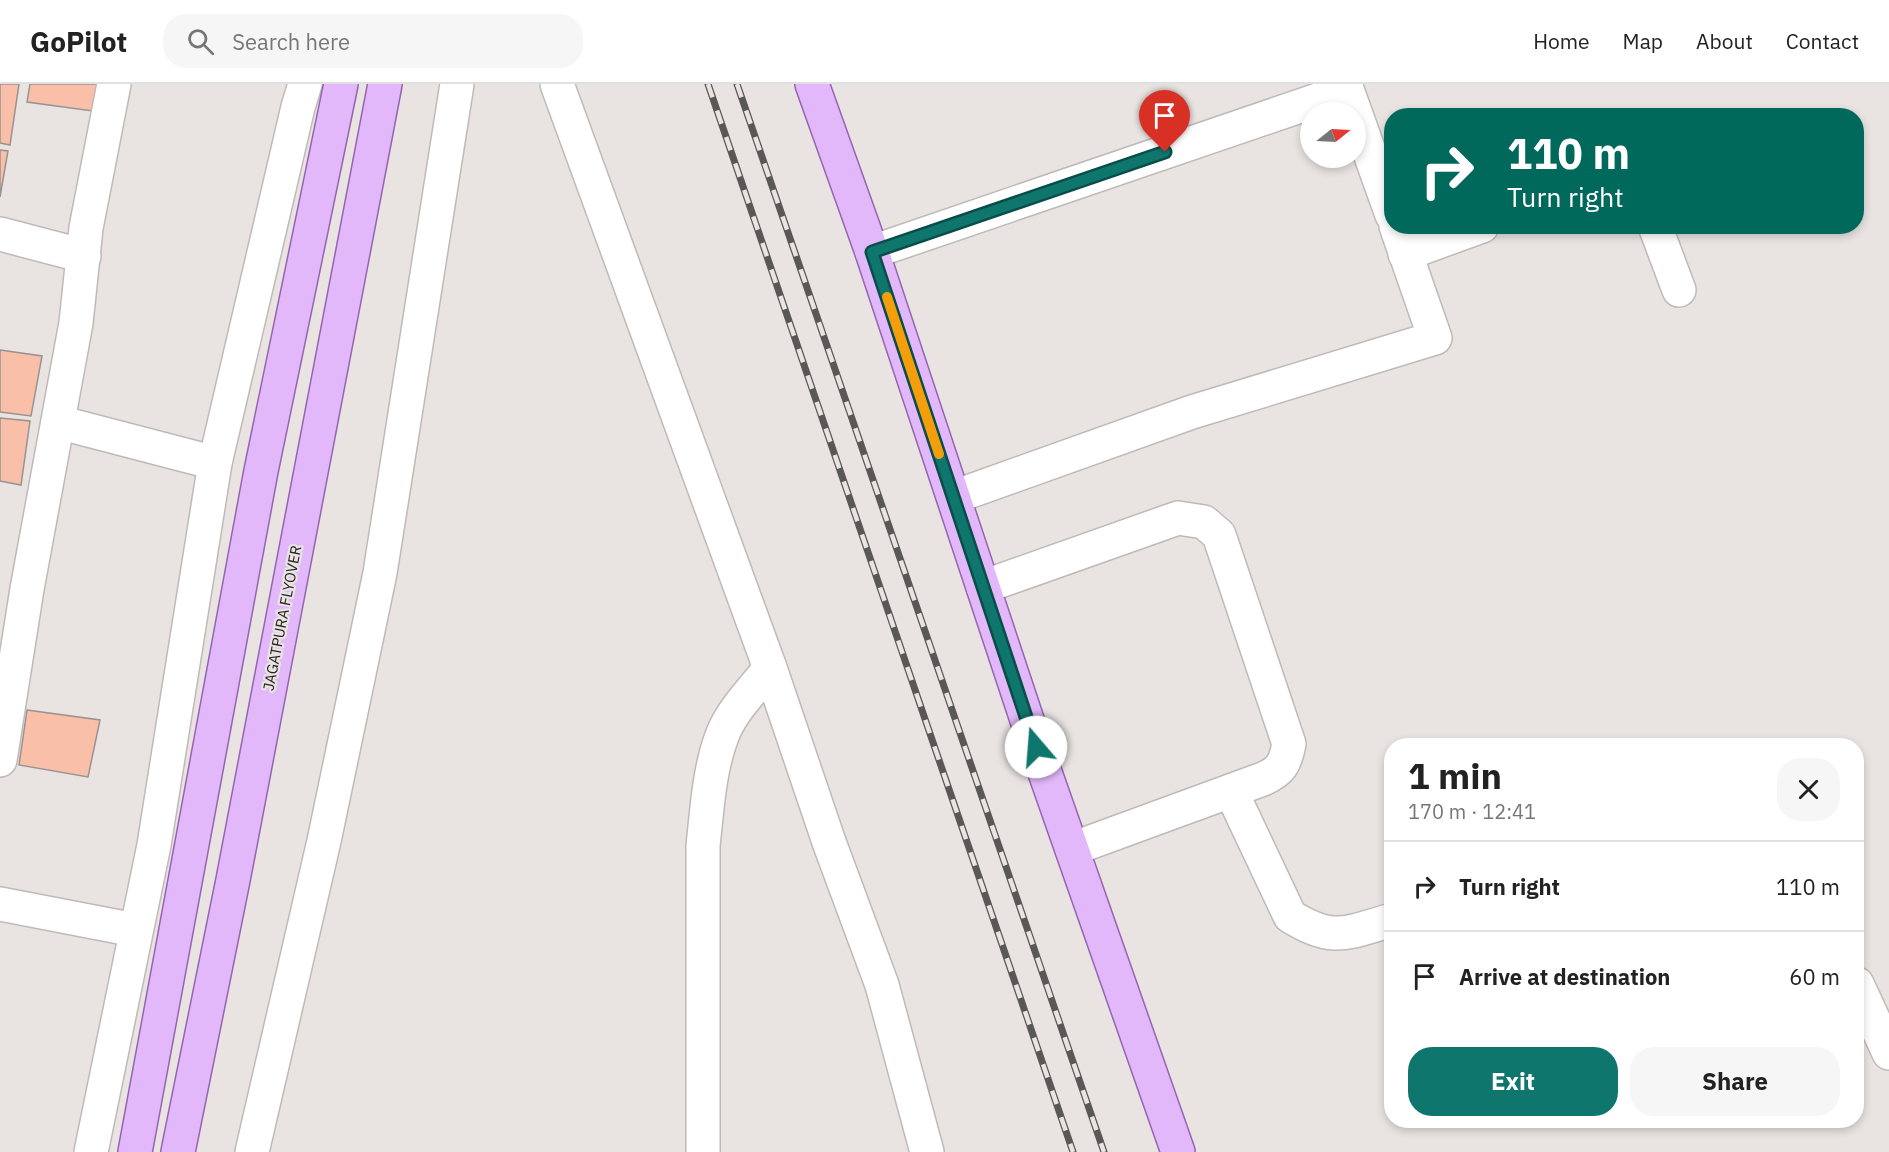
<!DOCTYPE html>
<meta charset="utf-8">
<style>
:root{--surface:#fff;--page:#f6f6f6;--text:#222;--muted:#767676;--line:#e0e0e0;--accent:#0f766e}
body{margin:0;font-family:"IBM Plex Sans",sans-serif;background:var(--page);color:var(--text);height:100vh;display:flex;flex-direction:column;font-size:22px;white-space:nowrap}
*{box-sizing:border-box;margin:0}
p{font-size:20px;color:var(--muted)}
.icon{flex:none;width:33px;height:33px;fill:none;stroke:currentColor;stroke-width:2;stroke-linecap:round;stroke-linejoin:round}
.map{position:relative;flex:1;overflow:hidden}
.sheet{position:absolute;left:1384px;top:654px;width:480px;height:390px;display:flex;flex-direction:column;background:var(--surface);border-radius:24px;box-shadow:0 3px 9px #0003}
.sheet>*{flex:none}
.top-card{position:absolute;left:1384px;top:24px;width:480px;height:126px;border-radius:24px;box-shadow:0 3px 9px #0003;background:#00695c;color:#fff;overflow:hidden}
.needle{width:39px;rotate:72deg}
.fabs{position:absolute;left:1300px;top:18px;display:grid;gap:12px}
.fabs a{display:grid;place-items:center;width:66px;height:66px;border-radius:50%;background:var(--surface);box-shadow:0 3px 9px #0003;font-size:30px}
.pin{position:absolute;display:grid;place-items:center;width:51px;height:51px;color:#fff;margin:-62px -26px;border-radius:50% 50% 50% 0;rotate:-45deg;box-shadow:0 0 6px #0007}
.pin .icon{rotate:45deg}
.me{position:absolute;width:66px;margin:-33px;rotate:342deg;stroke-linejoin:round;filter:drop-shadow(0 0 4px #0008)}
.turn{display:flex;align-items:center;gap:21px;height:126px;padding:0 24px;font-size:27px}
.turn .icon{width:78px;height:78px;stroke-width:2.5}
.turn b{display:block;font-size:42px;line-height:51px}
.round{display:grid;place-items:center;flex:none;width:63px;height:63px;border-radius:24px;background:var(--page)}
.overview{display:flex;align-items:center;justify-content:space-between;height:102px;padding:0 24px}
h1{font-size:36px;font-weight:700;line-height:45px}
.cta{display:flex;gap:12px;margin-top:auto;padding:12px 24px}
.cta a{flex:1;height:69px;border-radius:24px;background:var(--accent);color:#fff;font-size:24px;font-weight:700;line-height:69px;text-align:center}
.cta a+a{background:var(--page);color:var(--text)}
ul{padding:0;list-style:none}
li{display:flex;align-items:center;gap:18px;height:90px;padding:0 24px;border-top:2px solid var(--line)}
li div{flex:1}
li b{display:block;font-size:22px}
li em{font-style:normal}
header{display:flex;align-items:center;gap:36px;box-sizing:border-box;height:84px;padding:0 30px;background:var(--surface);border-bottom:2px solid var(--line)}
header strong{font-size:28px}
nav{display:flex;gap:33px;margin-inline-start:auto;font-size:21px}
.search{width:420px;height:54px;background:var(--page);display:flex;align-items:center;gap:15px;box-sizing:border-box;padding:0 21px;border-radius:24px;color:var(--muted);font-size:22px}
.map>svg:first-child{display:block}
</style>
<header>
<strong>GoPilot</strong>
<div class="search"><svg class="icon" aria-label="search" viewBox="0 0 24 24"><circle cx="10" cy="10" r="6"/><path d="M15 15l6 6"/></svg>Search here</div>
<nav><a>Home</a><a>Map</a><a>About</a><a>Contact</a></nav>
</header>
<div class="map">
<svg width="1889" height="1068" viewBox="0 0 1889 1068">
<rect width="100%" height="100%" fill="#e9e4e2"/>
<g fill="#fabfa9" stroke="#989391" stroke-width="1.5">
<polygon points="0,0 19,0 10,61 0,59"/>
<polygon points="30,0 103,0 100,28 27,18"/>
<polygon points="0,66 8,67 0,113"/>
<polygon points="0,266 42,272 31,332 0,328"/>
<polygon points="0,334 30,337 21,401 0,397"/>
<polygon points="27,626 100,636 88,693 19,681"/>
</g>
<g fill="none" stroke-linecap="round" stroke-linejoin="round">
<g stroke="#bfbab8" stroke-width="36">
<g id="minor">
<polyline points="557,0 770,584 829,758 882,901 927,1068"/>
<polyline points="1345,0 1392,131"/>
<polyline points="1655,142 1679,206"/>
<polyline points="0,150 84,172"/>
<polyline points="872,168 1347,6"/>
<polyline points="1405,170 1482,142"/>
<polyline points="58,338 215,379"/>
<polyline points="954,413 1192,328 1435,254 1396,142"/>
<path d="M983 503 1178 434 1204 438 1219 451 1289 660C1285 680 1281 687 1263 695L1072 765"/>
<polyline points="0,676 27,505 76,239 86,144 114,0"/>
<path d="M1231 707 1290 832C1333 859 1346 849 1392 836"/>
<polyline points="0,820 135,846"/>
<polyline points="1857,900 1889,969"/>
<polyline points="91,1068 154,761 215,379 298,23 305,0"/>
<polyline points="252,1068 324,757 380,489 457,0"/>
<path d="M703 1068V762C707 726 709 686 722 652 731 627 754 605 770 584"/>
</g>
</g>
<g stroke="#9465af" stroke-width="36">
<g id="major">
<polyline points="812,0 872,168 1036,663 1178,1068"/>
<polyline points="135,1068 261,387 341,0"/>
<polyline points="178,1068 233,796 385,0"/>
</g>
</g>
<use href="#minor" stroke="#fff" stroke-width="33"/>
<use href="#major" stroke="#e2b8fb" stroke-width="33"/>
<g stroke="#5a5757" stroke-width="7">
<g id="rail">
<polyline points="708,0 1073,1068"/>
<polyline points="737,0 1104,1068"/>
</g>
</g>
<use href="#rail" stroke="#e9e4e2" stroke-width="4.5" stroke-dasharray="14" stroke-linecap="butt"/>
</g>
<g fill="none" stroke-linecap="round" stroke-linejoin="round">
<g stroke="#0a4d48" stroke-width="15">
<polyline id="route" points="1036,663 872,168 1165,68"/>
</g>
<use href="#route" stroke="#0f766e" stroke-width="10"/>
<polyline stroke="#f59e0b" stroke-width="10" points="887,213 939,370"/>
</g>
<g text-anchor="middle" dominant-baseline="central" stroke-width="4.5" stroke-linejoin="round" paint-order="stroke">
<g font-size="15" fill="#272525" stroke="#e9e4e2">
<text transform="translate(282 534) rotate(-79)">JAGATPURA FLYOVER</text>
</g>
</g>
</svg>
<div class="fabs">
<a><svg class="needle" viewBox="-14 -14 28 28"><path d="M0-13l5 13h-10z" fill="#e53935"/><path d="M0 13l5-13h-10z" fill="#767676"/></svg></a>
</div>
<div class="pin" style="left:1165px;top:68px;background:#d93025"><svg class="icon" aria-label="arrive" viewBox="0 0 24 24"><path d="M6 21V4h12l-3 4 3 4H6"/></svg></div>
<svg class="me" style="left:1036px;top:663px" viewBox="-20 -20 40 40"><circle r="19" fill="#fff"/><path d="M0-13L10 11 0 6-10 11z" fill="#0f766e"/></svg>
<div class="top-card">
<div class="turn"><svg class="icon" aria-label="right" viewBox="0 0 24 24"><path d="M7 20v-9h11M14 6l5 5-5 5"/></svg><div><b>110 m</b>Turn right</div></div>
</div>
<section class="sheet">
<div class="overview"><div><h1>1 min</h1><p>170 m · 12:41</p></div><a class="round"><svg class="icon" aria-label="close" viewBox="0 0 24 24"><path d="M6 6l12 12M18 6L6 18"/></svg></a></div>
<ul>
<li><svg class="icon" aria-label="right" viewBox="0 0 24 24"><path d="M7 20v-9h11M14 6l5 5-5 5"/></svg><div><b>Turn right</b></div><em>110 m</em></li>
<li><svg class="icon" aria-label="arrive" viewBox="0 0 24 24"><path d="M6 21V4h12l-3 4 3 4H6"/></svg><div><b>Arrive at destination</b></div><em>60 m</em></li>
</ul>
<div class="cta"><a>Exit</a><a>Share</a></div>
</section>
</div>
